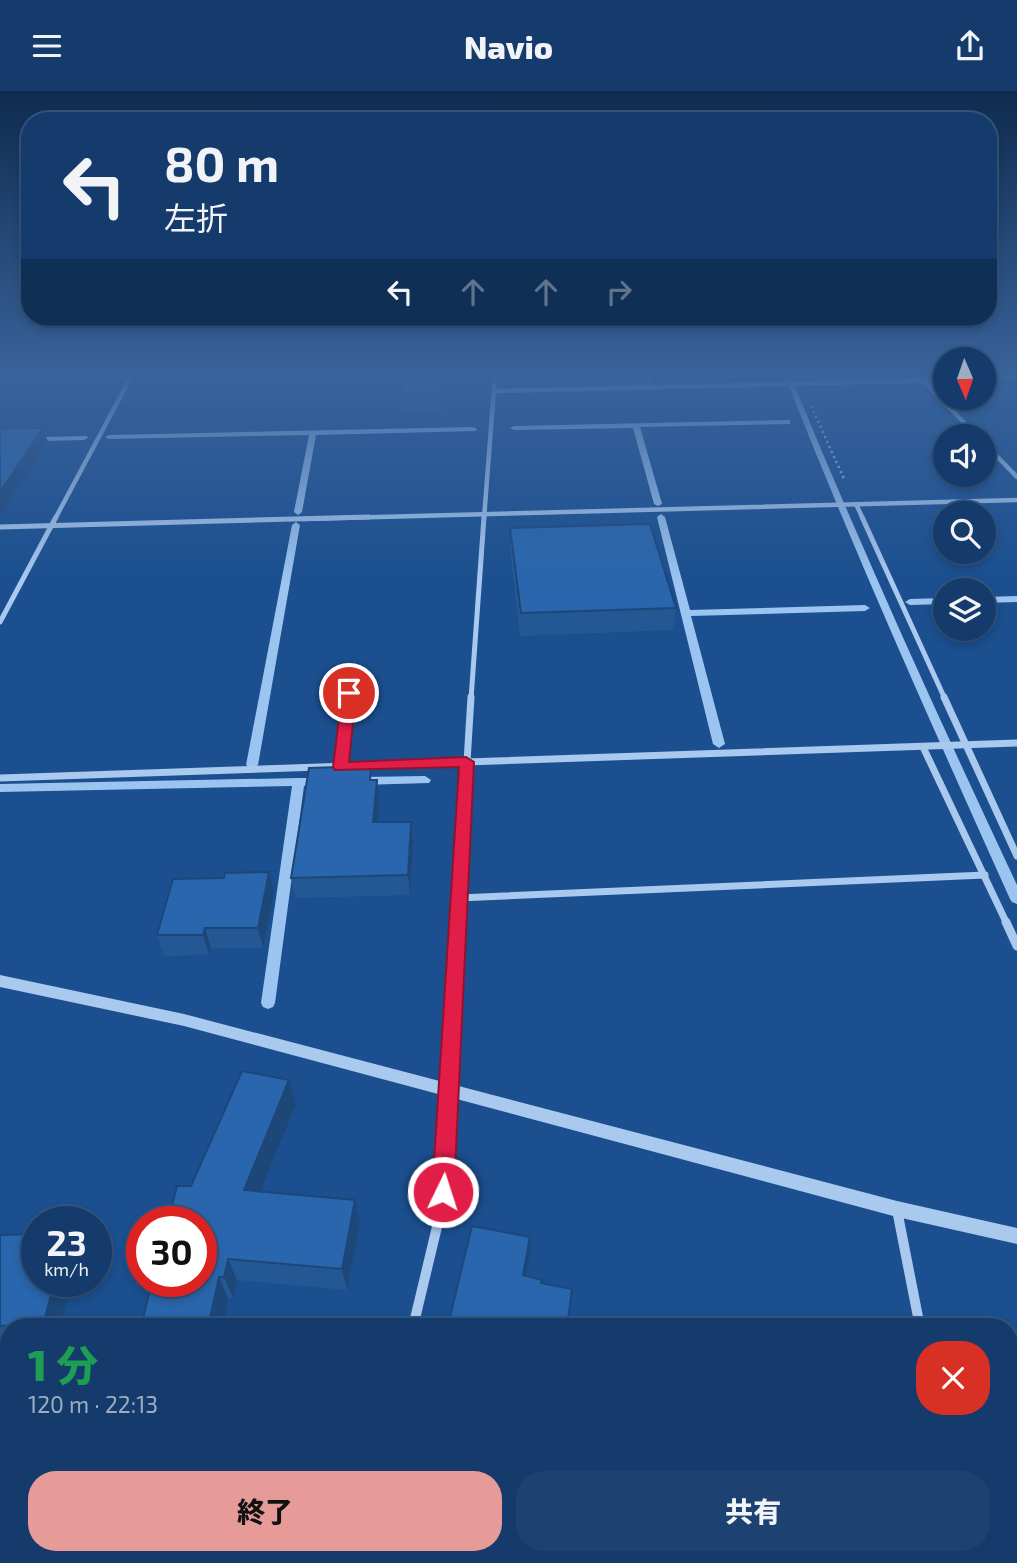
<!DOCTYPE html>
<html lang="ja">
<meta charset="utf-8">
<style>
:root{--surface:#143b6b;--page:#1d4271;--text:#f1f3f6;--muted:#9dadc1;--line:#33557e;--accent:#e69b98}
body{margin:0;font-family:"Exo 2","Noto Sans JP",sans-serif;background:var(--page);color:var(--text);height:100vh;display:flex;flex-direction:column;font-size:26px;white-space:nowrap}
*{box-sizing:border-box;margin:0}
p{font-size:23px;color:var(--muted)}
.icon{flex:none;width:38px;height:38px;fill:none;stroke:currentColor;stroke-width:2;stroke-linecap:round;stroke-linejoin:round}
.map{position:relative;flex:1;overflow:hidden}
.panel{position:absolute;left:0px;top:1227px;width:1018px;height:247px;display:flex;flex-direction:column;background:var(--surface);border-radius:28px 28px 0 0;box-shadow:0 4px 10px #0003,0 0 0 2px var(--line)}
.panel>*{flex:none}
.banner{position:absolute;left:21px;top:21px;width:976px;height:214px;border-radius:28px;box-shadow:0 4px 10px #0003,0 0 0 2px var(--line);background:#143b6b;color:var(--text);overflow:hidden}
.needle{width:46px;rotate:178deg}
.fabs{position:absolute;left:933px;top:256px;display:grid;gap:14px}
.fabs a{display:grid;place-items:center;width:63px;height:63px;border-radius:50%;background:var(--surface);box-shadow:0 4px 10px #0003,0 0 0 2px var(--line);font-size:35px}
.speed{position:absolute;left:21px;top:1115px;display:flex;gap:14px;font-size:35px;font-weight:700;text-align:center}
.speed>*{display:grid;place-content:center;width:91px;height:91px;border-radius:50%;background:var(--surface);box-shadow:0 4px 10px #0003,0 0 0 2px var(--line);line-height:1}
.speed small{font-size:18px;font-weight:400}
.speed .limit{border:10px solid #d22;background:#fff;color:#111}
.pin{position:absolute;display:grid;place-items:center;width:60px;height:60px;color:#fff;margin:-30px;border:4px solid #fff;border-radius:50%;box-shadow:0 2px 7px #0007}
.me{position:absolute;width:77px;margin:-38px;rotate:4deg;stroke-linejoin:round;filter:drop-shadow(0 0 5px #0008)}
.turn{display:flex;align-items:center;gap:24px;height:147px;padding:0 28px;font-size:32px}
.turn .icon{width:91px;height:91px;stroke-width:2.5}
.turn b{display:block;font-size:49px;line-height:60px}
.lanes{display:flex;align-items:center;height:66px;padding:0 28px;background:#0003;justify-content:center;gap:35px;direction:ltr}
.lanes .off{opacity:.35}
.round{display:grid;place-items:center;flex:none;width:74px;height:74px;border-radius:28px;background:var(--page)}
.overview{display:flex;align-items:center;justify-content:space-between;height:119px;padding:0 28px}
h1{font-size:42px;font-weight:800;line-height:52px;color:#1e9e55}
.primary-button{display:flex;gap:14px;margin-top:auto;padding:14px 28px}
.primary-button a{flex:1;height:80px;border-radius:28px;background:var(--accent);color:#111;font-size:28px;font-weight:800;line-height:80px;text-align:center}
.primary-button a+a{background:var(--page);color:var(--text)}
header{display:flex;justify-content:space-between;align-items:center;height:91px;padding:0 28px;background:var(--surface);font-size:32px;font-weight:800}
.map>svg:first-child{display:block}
</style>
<header><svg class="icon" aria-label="menu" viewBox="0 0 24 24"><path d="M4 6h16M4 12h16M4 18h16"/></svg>Navio<svg class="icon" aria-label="share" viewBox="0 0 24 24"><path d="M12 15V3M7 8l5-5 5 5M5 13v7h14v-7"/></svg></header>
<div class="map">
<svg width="1017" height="1472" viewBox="0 0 1017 1472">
<rect width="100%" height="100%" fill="#1b4f8f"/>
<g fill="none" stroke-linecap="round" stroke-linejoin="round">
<g fill="#9cc4f0" fill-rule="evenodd">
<polygon points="644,284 650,284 653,294 649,294"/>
<path d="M780 284H786L796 298C865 466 940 630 1017 794V813L1012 811 1010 808C934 639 858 470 790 298Z"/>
<polygon points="787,329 790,329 790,333 640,336 662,413 658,415 654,413 633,337 514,339 510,337 514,335"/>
<polygon points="473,336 477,338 476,340 316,344 302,421 298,424 294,421 309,344 109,348 105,346 109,344"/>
<polygon points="87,345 88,347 84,349 0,351 0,347"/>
<polygon points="661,423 665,426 690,519 865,514 870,517 865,520 691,525 725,653 719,657 713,653 657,426"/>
<polygon points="296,431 300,434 258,674 252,678 246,674 292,434"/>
<polygon points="1017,505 1017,511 984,512 984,506"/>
<polygon points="945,507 945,513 910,514 905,511 910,508"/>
<polygon points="425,685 431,689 429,692 361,694 355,690 361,686"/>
<polygon points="299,687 322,687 328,691 322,695 304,695 275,912 273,916 268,918 263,916 261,912 292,695 0,701 0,693"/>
</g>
<polyline stroke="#a9c9ee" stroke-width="2.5" stroke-dasharray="2 3.5" stroke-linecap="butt" points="811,315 845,390"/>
<polyline stroke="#a9c9ee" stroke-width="4.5" points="348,608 349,602"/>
<polyline stroke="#a9c9ee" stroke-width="5" points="341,676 349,606"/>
<g stroke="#a9c9ee" stroke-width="4.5">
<polyline points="918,284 977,345"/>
<polyline points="984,287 1017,286"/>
<polyline points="494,300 945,289"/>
<polyline points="984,352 1017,386"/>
<polyline points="856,413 863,428"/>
<polyline points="55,428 132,284"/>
<polyline points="303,428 1017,409"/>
<polyline points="484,428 495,284"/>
</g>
<g stroke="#a9c9ee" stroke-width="5">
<polyline points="862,426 945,608"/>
<polyline points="0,436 369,426"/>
<polyline points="0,531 56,426"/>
<polyline points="471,608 484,426"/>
</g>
<g stroke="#a9c9ee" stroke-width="7">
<polyline points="944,606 1017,765"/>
<polyline points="923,656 1007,833"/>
<polyline points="0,687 1017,652"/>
<polyline points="459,807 985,784"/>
<polyline points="457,833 471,606"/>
</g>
<g stroke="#a9c9ee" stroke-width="9">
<polyline points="1006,831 1017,855"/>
<polyline points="442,1117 457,831"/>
</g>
<g stroke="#a9c9ee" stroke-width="10">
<polyline points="897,1119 920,1236"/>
<polyline points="413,1236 442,1115"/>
<polyline points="980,1465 982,1472"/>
<polyline points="351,1472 353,1465"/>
</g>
<polygon fill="#a9c9ee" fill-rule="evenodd" points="0,884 184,923 897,1110 1017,1137 1017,1153 897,1126 184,935 0,896"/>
</g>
<g fill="#245895">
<polygon points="402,284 466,284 466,294 443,296 444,320 402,321 401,305"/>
<polygon points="510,437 676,517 673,539 520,545 510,459"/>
<polygon points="373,689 377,689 379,709 377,731 411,731 413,751 410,804 296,807 291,787"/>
<polygon points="274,801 263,857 211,857 209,864 164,865 157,844"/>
<polygon points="289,989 296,1013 261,1100 360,1131 347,1199 237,1189 233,1207 228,1207 223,1236 191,1095"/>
<polygon points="0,1144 37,1190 72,1190 60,1236 9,1236 9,1251 0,1252"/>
<polygon points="530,1163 526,1185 541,1193 568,1236 451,1236 450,1226"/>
</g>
<g fill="#1d4779">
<polygon points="0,284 8,284 0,294"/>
<polygon points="43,337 48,351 0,425 0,401"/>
<polygon points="377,689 379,709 376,752 373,731"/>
<polygon points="411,731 413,751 410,804 408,784"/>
<polygon points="269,781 274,801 263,857 258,837"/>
<polygon points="205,837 211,857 209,864 203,844"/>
<polygon points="289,989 296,1013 252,1122 244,1099"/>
<polygon points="355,1109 360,1131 347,1199 342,1178"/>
<polygon points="530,1146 530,1163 523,1201 523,1184"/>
<polygon points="228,1168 237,1189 233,1207 224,1186"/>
<polygon points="219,1186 228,1207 223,1236 208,1236"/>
<polygon points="55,1190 72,1190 60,1236 45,1236 43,1233"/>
<polygon points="166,1465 183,1465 181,1472 164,1472"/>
</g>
<g fill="#2a66ad" stroke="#1d4779" stroke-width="2">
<polygon points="402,284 442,284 443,304 401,305"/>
<polygon points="0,337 43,337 0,401"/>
<polygon points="650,433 676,517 521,522 510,437"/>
<polygon points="371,675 370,689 377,689 373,731 411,731 408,784 291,787 309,677"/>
<polygon points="269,781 258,837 205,837 203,844 157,844 173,788 224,787 225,782"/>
<polygon points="242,980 289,989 244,1099 355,1109 342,1178 228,1168 224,1186 219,1186 208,1236 141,1236 152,1190 201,1190 201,1130 168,1130 177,1095 191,1095"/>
<polygon points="472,1135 530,1146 523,1184 542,1189 541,1192 572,1198 567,1236 498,1236 450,1226"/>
<polygon points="37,1143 37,1190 55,1190 43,1233 0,1235 0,1144"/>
<polygon points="0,1398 9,1399 9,1465 166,1465 164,1472 0,1472"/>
<polygon points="534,1465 593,1465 593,1466 706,1465 707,1472 534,1472"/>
</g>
<linearGradient id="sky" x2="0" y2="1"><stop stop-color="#0f2b4f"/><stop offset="0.58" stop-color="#39639b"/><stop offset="1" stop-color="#39639b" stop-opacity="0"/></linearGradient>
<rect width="1017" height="490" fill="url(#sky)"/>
<polygon fill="#e11d48" stroke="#92132f" stroke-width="2" points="349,597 356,602 349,671 466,666 474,671 454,1101 451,1108 443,1111 435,1108 432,1101 459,676 335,679 333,676 342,602"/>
</svg>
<div class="fabs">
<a><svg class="needle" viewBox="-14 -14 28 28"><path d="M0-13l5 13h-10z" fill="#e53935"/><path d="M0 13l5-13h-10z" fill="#9dadc1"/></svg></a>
<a><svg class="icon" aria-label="sound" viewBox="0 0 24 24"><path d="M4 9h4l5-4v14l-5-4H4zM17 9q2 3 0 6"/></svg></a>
<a><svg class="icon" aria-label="search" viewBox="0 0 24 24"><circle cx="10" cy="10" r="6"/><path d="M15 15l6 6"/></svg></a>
<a><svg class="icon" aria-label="layers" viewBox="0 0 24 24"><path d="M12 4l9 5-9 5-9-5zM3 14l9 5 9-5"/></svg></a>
</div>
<div class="speed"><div>23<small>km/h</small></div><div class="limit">30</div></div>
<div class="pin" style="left:349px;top:602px;background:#d93025"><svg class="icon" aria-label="arrive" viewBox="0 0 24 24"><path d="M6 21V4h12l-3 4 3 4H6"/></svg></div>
<svg class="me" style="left:443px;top:1101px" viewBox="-20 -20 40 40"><circle r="17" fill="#e11d48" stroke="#fff" stroke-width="3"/><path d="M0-11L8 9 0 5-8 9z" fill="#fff"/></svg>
<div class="banner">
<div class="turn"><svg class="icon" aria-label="left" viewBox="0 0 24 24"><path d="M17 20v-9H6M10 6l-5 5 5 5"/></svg><div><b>80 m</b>左折</div></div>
<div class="lanes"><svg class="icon" aria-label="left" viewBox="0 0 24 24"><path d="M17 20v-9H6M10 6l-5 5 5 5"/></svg><svg class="icon off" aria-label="ahead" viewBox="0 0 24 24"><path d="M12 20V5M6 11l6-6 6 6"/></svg><svg class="icon off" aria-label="ahead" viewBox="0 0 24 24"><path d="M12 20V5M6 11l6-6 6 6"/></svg><svg class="icon off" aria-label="right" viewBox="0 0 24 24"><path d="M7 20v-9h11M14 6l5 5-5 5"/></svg></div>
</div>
<section class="panel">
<div class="overview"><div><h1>1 分</h1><p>120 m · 22:13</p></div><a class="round" style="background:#d93025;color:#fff"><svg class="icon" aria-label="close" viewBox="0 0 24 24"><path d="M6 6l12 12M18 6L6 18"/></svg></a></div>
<div class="primary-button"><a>終了</a><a>共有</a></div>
</section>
</div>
